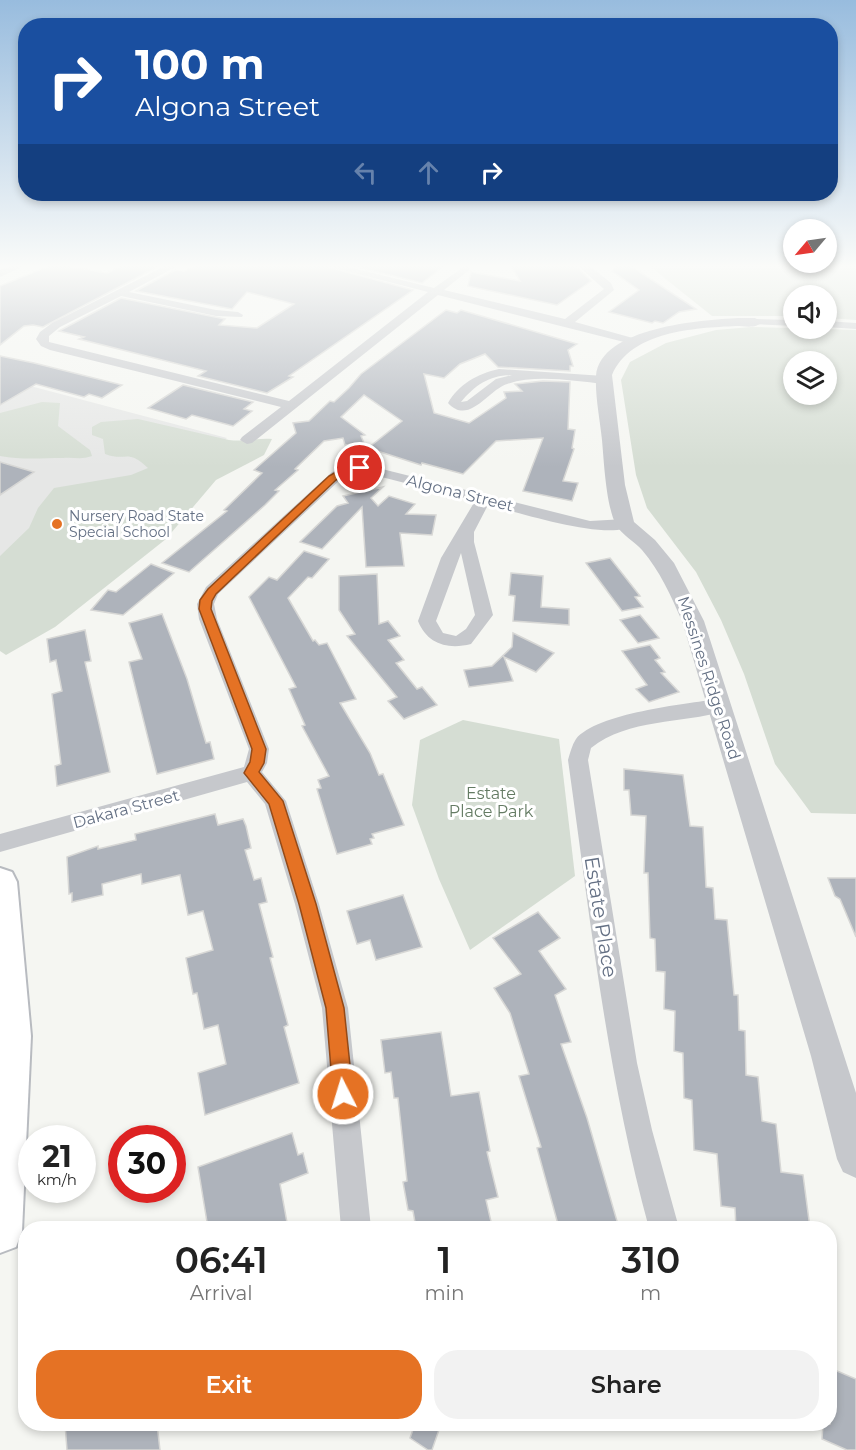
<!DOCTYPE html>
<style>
:root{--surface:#fff;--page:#f2f2f2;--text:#222;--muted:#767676;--accent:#e57224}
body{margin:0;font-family:Montserrat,sans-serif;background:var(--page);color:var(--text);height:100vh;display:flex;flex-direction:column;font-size:22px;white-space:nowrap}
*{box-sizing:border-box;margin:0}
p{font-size:20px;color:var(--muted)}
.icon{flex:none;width:33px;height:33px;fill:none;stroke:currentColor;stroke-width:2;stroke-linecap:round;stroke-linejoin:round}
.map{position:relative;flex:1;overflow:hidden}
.side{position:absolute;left:18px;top:1221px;width:819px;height:210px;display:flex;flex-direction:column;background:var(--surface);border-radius:24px;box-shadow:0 3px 9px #0003}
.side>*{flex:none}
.top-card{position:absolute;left:18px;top:18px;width:820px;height:183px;border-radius:24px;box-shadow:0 3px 9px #0003;background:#1a4fa0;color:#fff;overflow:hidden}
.needle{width:39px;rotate:241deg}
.buttons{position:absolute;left:783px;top:219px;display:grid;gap:12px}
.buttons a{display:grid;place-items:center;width:54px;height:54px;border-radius:50%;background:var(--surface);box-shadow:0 3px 9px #0003;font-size:30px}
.speed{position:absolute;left:18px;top:1125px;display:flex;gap:12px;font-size:30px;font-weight:700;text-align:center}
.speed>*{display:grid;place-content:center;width:78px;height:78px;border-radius:50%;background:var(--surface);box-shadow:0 3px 9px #0003;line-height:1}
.speed small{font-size:15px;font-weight:400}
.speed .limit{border:9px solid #d22;background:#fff;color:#111}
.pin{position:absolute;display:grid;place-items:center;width:51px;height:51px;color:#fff;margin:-26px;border:3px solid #fff;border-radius:50%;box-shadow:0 2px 6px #0007}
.me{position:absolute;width:66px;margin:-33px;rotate:355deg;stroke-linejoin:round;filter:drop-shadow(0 0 4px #0008)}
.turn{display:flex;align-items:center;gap:21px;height:126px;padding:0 18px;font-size:27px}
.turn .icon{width:78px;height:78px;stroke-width:2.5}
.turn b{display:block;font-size:42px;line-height:51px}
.lanes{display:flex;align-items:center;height:57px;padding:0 18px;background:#0003;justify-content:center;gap:30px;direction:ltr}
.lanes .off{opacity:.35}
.eta{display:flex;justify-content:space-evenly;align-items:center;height:102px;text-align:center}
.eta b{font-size:36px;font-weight:600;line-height:42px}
.button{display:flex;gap:12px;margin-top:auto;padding:12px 18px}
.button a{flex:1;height:69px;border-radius:24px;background:var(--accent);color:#fff;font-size:24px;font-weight:600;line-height:69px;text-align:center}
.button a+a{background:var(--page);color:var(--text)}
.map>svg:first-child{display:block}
</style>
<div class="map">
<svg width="856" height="1450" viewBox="0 0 856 1450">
<rect width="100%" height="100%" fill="#f5f6f2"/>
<polygon fill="#e6e7e6" points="0,378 227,438 0,610"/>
<g fill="#d5ddd3" fill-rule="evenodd">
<polygon points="647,264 856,264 856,320 827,318 826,296 794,296 793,316 712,316"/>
<path d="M751 327 856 330V814L811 813 775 764 744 674 721 620 696 572 647 508 636 475 621 380 630 362 666 343 716 330ZM794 362H826V394H794Z"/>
<path d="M42 402 60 403 58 426 90 450 92 456C81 460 74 457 63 458 41 458 22 460 0 456V413Z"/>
<path d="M138 419 229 440C244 442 257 438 272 439L264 455 216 480 166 539 55 627 6 655 0 651V556L29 528 38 508 54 488 131 475 148 468C127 448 127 462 105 454L103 439 92 435V427L101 422Z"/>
<polygon points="463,720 559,739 575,876 470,950 439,879 412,805 420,740"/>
</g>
<g fill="#aeb3bb" stroke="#d7d7d5" stroke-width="1.5">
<polygon points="54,264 107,273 126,264 159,266 43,327 33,325 24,326 0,345 0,286"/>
<polygon points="200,264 317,264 413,290 289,376 293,377 267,393 198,376 206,371 79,339 84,337 59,331 121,298 225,319 219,325 257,328 294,304 247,292 232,309 136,291 175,270 184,271"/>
<polygon points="345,264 446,264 422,283"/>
<polygon points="510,264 574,264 591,281 557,305 468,286 471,272 520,281"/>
<polygon points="617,264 628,264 696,309 679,312 663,323 655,321 652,323 609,312 639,290 612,271"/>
<polygon points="446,310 457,313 461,310 577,344 568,350 573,366 570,366 570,371 498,367 485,354 460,364 444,378 424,374 434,413 469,423 506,398 504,392 522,391 515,384 543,381 570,382 568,429 575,430 572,448 574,449 563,481 578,483 572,501 523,491 543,438 496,441 463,474 422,463 421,465 368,448 402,421 364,395 341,417 365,435 361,436 364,443 345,445 343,438 324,441 295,469 298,470 275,490 279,491 265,505 189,572 162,563 227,511 224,510 262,473 254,470 296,433 293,423 309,421 330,401 334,402 349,388 361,374"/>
<polygon points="0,356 34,363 122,385 102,398 89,394 84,397 36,384 0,405"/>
<polygon points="183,385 253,402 244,409 252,411 233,426 192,415 186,419 148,408"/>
<polygon points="0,462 34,472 0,495"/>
<polygon points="361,485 366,491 383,487 371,498 378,506 389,496 415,504 406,514 436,515 432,535 400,533 404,566 366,567 362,507 322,549 300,542 337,506 348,503 343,496 361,492"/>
<polygon points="304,551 329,559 312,578 308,577 288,598 313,641 315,640 319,645 327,643 356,699 340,703 370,753 379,775 383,774 404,825 372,834 374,838 370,839 372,844 337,854 317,789 321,788 318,780 329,776 302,726 305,725 289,689 296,687 249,597 269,577 277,580"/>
<polygon points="610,558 640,596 635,597 643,607 622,611 586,563"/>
<polygon points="151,564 174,573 123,615 91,610 108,590 116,592"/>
<polygon points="511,573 543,576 541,607 569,609 569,625 513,621 515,596 509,595"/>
<polygon points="377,574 379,624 388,621 400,636 388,640 404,660 396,663 417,689 422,687 437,705 404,719 388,701 397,697 347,636 355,634 339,610 339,576"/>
<polygon points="162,614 187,679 206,743 210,742 214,759 157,774 129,662 142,659 129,623"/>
<polygon points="640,615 659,638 638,643 620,620"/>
<polygon points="85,630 91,661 85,662 110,772 57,786 55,766 61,764 52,694 62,691 56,660 50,662 47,639"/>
<polygon points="513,633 554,653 536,672 504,657 513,681 469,687 464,670 492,666 512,647"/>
<polygon points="650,645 660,658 655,660 665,672 661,673 679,692 649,702 636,689 647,685 622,651"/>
<polygon points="624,769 683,775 690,826 703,827 706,887 713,888 715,919 727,920 734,995 738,995 739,1030 745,1031 746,1075 758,1077 762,1121 776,1124 781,1172 803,1175 810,1228 736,1228 735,1208 721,1206 717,1154 694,1150 692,1100 684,1098 683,1053 674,1051 675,1011 664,1009 665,972 656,971 655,939 650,938 648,873 644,873 646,816 631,815 629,790 624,790"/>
<polygon points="215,814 218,825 243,819 246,826 251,848 245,850 254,880 261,878 267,902 259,904 273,957 270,958 288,1025 284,1027 299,1083 205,1115 198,1073 226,1064 218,1025 204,1029 197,993 193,994 186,958 213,950 203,911 188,915 180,875 142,884 141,874 102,884 103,895 72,902 72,893 69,894 67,857 98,846 98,849 136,840 135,834"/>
<polygon points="828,878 856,878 856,937 840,899 835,896"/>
<polygon points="403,895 422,947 376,960 370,940 357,944 347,911"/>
<polygon points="538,912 560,938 539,951 566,989 555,995 571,1042 561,1044 587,1118 619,1228 559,1228 537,1148 541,1147 519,1076 529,1074 510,1013 494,988 521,974 493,938"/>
<polygon points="441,1032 451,1096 479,1092 490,1151 487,1152 498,1197 486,1200 492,1226 482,1228 416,1228 413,1211 408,1210 403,1182 407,1181 398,1098 394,1098 391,1072 385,1073 381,1040"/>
<polygon points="292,1133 298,1155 303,1153 308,1173 280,1184 288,1228 208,1228 198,1167"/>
<polygon points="830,1368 856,1379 856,1450 847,1450 822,1439 823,1424 830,1424"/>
<polygon points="65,1424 157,1424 160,1450 67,1450"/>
<polygon points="415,1424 441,1424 432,1450 428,1450 410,1438"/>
</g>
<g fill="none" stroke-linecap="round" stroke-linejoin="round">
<g stroke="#b8bbc0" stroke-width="4">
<polygon id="secondary" points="0,868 12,872 17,882 31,1036 22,1231 16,1247 0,1253"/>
</g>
<g fill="#c6c8cc" fill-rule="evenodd">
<polygon points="15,264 28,264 0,277 0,270"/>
<polygon points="169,264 181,264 129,292 216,310 238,312 243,315 242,317 216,316 121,296 60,327 49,336 49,342 289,401 428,292 319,264 336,264 434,288 466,265 469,266 469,270 444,290 565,319 604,289 576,264 587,264 611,283 614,290 575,322 640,340 642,342 636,345 438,295 252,443 247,444 240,440 242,437 281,407 50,350 41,346 36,339 40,332 52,323"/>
<polygon points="755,319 794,320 794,326 751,324 751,320"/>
<polygon points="826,321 856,323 856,329 826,327"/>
<path d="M499 369 604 376 610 380 604 384C574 381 536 374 507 384 488 390 469 426 448 403 459 384 477 374 499 369ZM512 375 496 379 467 401 461 402C475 385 490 375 512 375Z"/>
<path d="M352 465H366L590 521 625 519 633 524C615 544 514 511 488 505L474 532V542L493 615 471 644C448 650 427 644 418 621L441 558 475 501 366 473H354L342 478 218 594 214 604 217 619 269 749 267 763 262 772 286 801 319 904 348 1008 371 1228H341L322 1008 295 904 265 804 247 782 0 852V834L244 767 249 749 199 619 197 604 206 587 332 472ZM461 553 475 615 466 629 456 636 443 633 436 621Z"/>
<path d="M718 699 725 701 728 706 725 711C681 724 629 718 591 748L588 760 637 1063 652 1130 679 1228H649C607 1075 590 917 568 760 570 753 572 745 576 739 597 713 685 704 718 699Z"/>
</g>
<path fill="#c6c8cc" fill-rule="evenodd" d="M738 318H755L762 322C756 329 745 326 736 326 694 328 631 331 612 375L625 485 634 522 655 540 674 563 704 621 856 1093V1178L843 1172 837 1159 811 1056 682 621C671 596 660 571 642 550 635 542 621 534 616 525 606 505 604 462 602 440 600 420 595 396 596 376 600 327 702 320 738 318Z"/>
<use href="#secondary" fill="#fff" fill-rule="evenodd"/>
</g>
<linearGradient id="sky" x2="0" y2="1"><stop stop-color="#98bcde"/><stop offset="0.57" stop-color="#fafbf9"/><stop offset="1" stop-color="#fafbf9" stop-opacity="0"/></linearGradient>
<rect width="856" height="467" fill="url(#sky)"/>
<polygon fill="#e57224" stroke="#954a17" stroke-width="1.5" points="360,466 364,466 364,471 347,474 336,480 216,594 212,601 211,609 266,749 264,763 259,772 283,801 316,904 344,1008 353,1094 350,1101 343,1104 336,1101 333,1094 326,1008 299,904 269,804 244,773 250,762 252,749 199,609 200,600 208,589 329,476 341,469"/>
<circle fill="#e57224" stroke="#fff" stroke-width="2" cx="57" cy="524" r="6"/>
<g text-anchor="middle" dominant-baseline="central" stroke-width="6" stroke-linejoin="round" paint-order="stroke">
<g font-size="14" fill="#647084" stroke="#fff" text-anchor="start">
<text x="69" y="516">Nursery Road State<tspan x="69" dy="16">Special School</tspan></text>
</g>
<g font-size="16" fill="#647084" stroke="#fff">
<text transform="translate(460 493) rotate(14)">Algona Street</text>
<text transform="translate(709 678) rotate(72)">Messines Ridge Road</text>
<text transform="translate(126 809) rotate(-15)">Dakara Street</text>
</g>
<g font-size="16" fill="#647b63" stroke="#fff">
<text x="491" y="793">Estate<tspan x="491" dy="18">Place Park</tspan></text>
</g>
<g font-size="20" fill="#647084" stroke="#fff">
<text transform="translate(601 917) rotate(81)">Estate Place</text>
</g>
</g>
</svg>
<div class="buttons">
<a><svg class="needle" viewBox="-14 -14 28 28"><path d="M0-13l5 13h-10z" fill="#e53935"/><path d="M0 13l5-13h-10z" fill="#767676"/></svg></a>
<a><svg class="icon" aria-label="sound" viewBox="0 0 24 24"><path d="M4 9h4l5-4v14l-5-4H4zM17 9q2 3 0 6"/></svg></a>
<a><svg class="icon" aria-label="layers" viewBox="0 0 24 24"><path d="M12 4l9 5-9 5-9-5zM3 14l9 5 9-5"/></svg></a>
</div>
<div class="speed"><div>21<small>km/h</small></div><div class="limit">30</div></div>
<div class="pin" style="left:360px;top:468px;background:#d93025"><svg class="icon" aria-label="arrive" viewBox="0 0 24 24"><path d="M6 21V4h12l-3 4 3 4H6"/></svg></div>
<svg class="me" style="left:343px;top:1094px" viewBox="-20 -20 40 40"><circle r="17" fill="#e57224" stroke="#fff" stroke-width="3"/><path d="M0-11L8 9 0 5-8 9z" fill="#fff"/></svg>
<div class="top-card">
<div class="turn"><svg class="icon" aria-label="right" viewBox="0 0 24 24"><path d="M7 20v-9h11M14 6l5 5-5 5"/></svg><div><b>100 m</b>Algona Street</div></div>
<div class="lanes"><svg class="icon off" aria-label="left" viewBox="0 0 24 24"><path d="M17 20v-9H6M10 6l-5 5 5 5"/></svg><svg class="icon off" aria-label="ahead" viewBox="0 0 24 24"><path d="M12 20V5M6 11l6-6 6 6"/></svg><svg class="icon" aria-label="right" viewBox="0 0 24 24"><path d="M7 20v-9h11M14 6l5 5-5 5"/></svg></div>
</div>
<section class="side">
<div class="eta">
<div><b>06:41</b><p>Arrival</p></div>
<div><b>1</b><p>min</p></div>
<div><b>310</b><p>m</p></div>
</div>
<div class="button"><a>Exit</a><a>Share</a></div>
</section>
</div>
